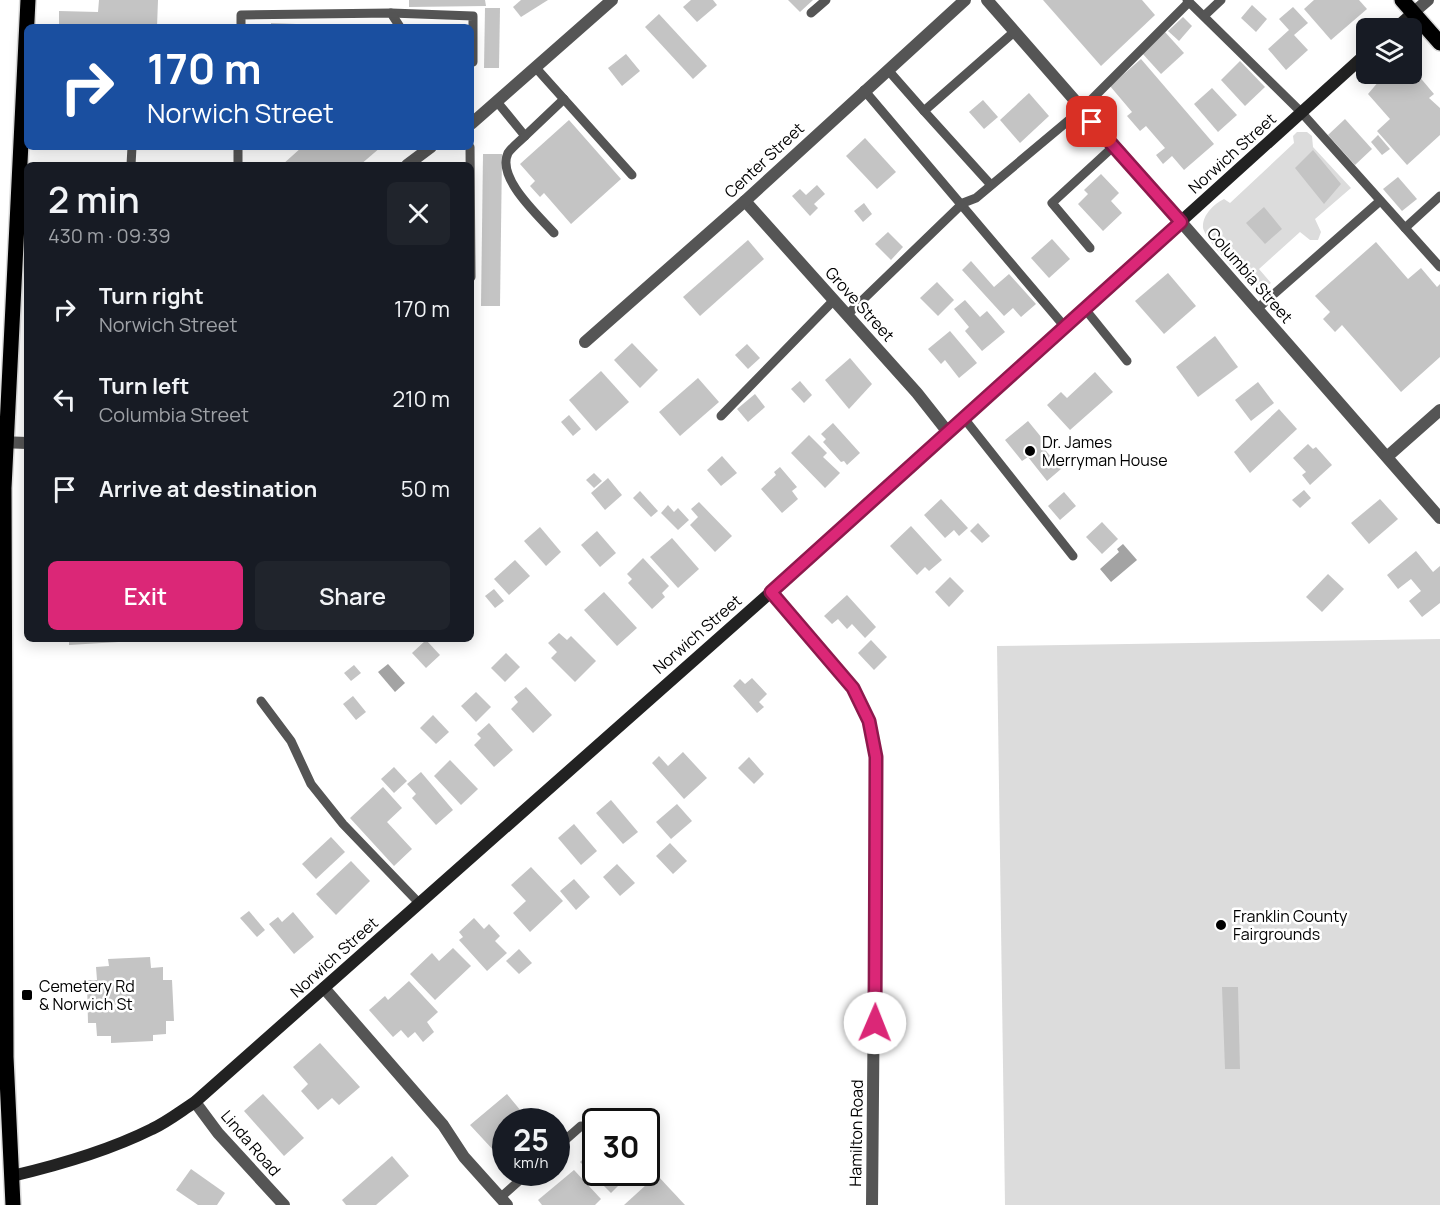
<!DOCTYPE html>
<meta charset="utf-8">
<style>
:root{--surface:#171b24;--page:#20242c;--text:#f1f3f6;--muted:#9ea1a6;--accent:#db2777}
body{margin:0;font-family:Manrope,sans-serif;background:var(--page);color:var(--text);height:100vh;display:flex;flex-direction:column;font-size:22px;white-space:nowrap}
*{box-sizing:border-box;margin:0}
p{font-size:20px;color:var(--muted)}
.icon{flex:none;width:33px;height:33px;fill:none;stroke:currentColor;stroke-width:2;stroke-linecap:round;stroke-linejoin:round}
.map{position:relative;flex:1;overflow:hidden}
.details{position:absolute;left:24px;top:162px;width:450px;height:480px;display:flex;flex-direction:column;background:var(--surface);border-radius:9px;box-shadow:0 3px 15px #0003}
.details>*{flex:none}
.top-card{position:absolute;left:24px;top:24px;width:450px;height:126px;border-radius:9px;box-shadow:0 3px 15px #0003;background:#1a4fa0;color:#fff;overflow:hidden}
.buttons{position:absolute;left:1356px;top:18px;display:grid;gap:12px}
.buttons a{display:grid;place-items:center;width:66px;height:66px;border-radius:9px;background:var(--surface);box-shadow:0 3px 15px #0003;font-size:30px}
.speed{position:absolute;left:492px;top:1108px;display:flex;gap:12px;font-size:30px;font-weight:700;text-align:center}
.speed>*{display:grid;place-content:center;width:78px;height:78px;border-radius:50%;background:var(--surface);box-shadow:0 3px 15px #0003;line-height:1}
.speed small{font-size:15px;font-weight:400}
.speed .limit{border:3px solid #111;border-radius:9px;background:#fff;color:#111}
.pin{position:absolute;display:grid;place-items:center;width:51px;height:51px;color:#fff;margin:-26px;border-radius:12px;box-shadow:0 3px 9px #0006}
.me{position:absolute;width:66px;margin:-33px;rotate:1deg;stroke-linejoin:round;filter:drop-shadow(0 0 4px #0008)}
.turn{display:flex;align-items:center;gap:21px;height:126px;padding:0 24px;font-size:27px}
.turn .icon{width:78px;height:78px;stroke-width:2.5}
.turn b{display:block;font-size:42px;line-height:51px}
.round{display:grid;place-items:center;flex:none;width:63px;height:63px;border-radius:9px;background:var(--page)}
.overview{display:flex;align-items:center;justify-content:space-between;height:102px;padding:0 24px}
h1{font-size:36px;font-weight:600;line-height:45px}
.button{display:flex;gap:12px;margin-top:auto;padding:12px 24px}
.button a{flex:1;height:69px;border-radius:9px;background:var(--accent);color:#fff;font-size:24px;font-weight:600;line-height:69px;text-align:center}
.button a+a{background:var(--page);color:var(--text)}
ul{padding:0;list-style:none}
li{display:flex;align-items:center;gap:18px;height:90px;padding:0 24px}
li div{flex:1}
li b{display:block;font-size:22px}
li em{font-style:normal}
.map>svg:first-child{display:block}
</style>
<div class="map">
<svg width="1440" height="1205" viewBox="0 0 1440 1205">
<rect width="100%" height="100%" fill="#fff"/>
<g fill="#dcdcdc">
<path d="M1297 132H1307L1312 136 1313 147 1351 188 1315 219 1321 232 1318 240H1310L1300 232 1259 269 1271 283 1258 292C1247 286 1205 239 1203 228 1202 215 1214 204 1224 199L1230 203 1294 143 1293 136Z"/>
<polygon points="1440,639 1440,1205 1005,1205 997,646"/>
</g>
<g fill="#a3a3a3">
<polygon points="1123,544 1137,560 1111,582 1100,569 1119,552 1117,549"/>
<polygon points="388,664 405,683 395,692 378,672"/>
</g>
<g fill="#c4c4c4">
<polygon points="99,0 158,0 157,27 59,27 59,11 98,12"/>
<polygon points="409,0 485,0 486,6 409,7"/>
<polygon points="521,0 548,0 521,17 513,7"/>
<polygon points="691,0 713,0 717,5 697,22 683,7"/>
<polygon points="788,0 813,0 800,12"/>
<polygon points="1043,0 1142,0 1155,15 1101,66"/>
<polygon points="1314,0 1359,0 1367,9 1331,40 1304,9"/>
<polygon points="1252,5 1267,19 1256,32 1241,18"/>
<polygon points="1293,7 1308,23 1294,35 1308,50 1286,70 1268,49 1289,30 1279,19"/>
<polygon points="485,8 500,8 499,68 484,68"/>
<polygon points="659,14 707,66 693,79 645,27"/>
<polygon points="1183,17 1192,26 1179,41 1168,31"/>
<polygon points="271,23 322,25 322,27 271,27"/>
<polygon points="1165,32 1184,53 1161,74 1142,53"/>
<polygon points="626,54 640,71 622,86 608,68"/>
<polygon points="1141,59 1214,144 1184,170 1172,156 1163,164 1156,155 1165,148 1146,126 1140,131 1127,116 1132,112 1110,86"/>
<polygon points="1240,61 1265,87 1245,106 1221,80"/>
<polygon points="1412,68 1434,94 1429,98 1440,108 1440,135 1407,165 1377,131 1390,119 1368,94 1385,74 1412,74"/>
<polygon points="1212,88 1237,115 1218,132 1194,104"/>
<polygon points="1029,93 1049,116 1020,143 1000,120"/>
<polygon points="983,100 998,117 984,129 969,112"/>
<polygon points="1345,119 1372,149 1355,165 1328,135"/>
<polygon points="569,120 621,179 571,224 544,193 540,197 530,186 535,181 520,164"/>
<polygon points="1378,135 1390,149 1382,155 1371,142"/>
<polygon points="865,138 896,172 877,189 846,156"/>
<polygon points="302,147 381,147 360,165 282,165"/>
<polygon points="1313,150 1341,184 1324,204 1295,168"/>
<polygon points="483,154 502,154 500,306 481,306"/>
<polygon points="1101,174 1119,193 1111,201 1122,213 1103,231 1078,204 1088,194 1084,190"/>
<polygon points="1398,177 1417,199 1402,211 1383,189"/>
<polygon points="817,185 825,194 814,204 818,208 810,216 792,196 800,189 806,195"/>
<polygon points="864,203 872,214 863,222 854,211"/>
<polygon points="1264,207 1282,229 1265,244 1246,223"/>
<polygon points="888,232 903,247 891,260 875,244"/>
<polygon points="1052,239 1070,259 1049,278 1031,258"/>
<polygon points="748,240 764,259 700,316 683,297"/>
<polygon points="1376,242 1408,279 1421,268 1437,287 1440,284 1440,357 1401,392 1342,325 1335,332 1323,319 1330,312 1315,296"/>
<polygon points="971,261 994,287 1009,274 1036,304 1021,317 1013,308 1004,316 962,270"/>
<polygon points="1168,273 1196,306 1164,334 1135,301"/>
<polygon points="937,282 954,300 938,316 920,298"/>
<polygon points="965,300 980,317 987,311 1005,332 982,351 965,331 969,327 954,309"/>
<polygon points="950,331 977,363 959,378 945,360 941,364 928,349"/>
<polygon points="1215,336 1238,367 1198,397 1176,367"/>
<polygon points="632,343 658,370 640,388 614,360"/>
<polygon points="747,344 760,358 748,369 735,355"/>
<polygon points="850,358 872,384 849,409 825,380"/>
<polygon points="601,371 629,402 596,431 569,400"/>
<polygon points="1095,372 1113,392 1070,430 1047,405 1061,392 1067,398"/>
<polygon points="698,378 719,402 680,436 659,412"/>
<polygon points="800,381 812,395 804,403 791,389"/>
<polygon points="1258,382 1274,403 1251,421 1235,400"/>
<polygon points="755,394 765,407 748,422 737,409"/>
<polygon points="1279,409 1297,429 1250,473 1234,452"/>
<polygon points="569,415 581,429 573,436 561,422"/>
<polygon points="1028,421 1046,443 1042,446 1061,469 1047,481 1028,457 1022,461 1005,440"/>
<polygon points="833,423 860,453 847,465 844,461 841,462 823,442 826,439 821,434"/>
<polygon points="809,435 827,453 823,457 840,473 825,488 791,453"/>
<polygon points="1308,444 1313,449 1316,447 1332,465 1310,485 1302,475 1306,472 1293,458"/>
<polygon points="722,456 737,473 721,486 707,470"/>
<polygon points="780,467 797,487 792,491 798,499 782,513 761,489 776,475 774,472"/>
<polygon points="594,473 602,481 594,488 586,480"/>
<polygon points="608,478 622,495 605,510 591,493"/>
<polygon points="1304,490 1311,498 1300,508 1292,500"/>
<polygon points="640,491 658,511 651,517 633,498"/>
<polygon points="1064,492 1076,506 1060,520 1048,506"/>
<polygon points="941,499 968,528 959,536 954,530 945,538 924,515"/>
<polygon points="1380,499 1398,519 1369,544 1351,523"/>
<polygon points="699,502 732,536 715,552 690,525 698,517 691,509"/>
<polygon points="668,505 674,512 678,508 689,520 678,530 661,513"/>
<polygon points="1102,522 1118,539 1102,554 1086,537"/>
<polygon points="978,523 990,536 982,543 970,531"/>
<polygon points="911,526 942,560 929,571 925,567 917,575 890,546"/>
<polygon points="540,527 561,552 546,566 524,541"/>
<polygon points="597,531 616,553 600,567 581,545"/>
<polygon points="672,538 699,569 678,588 650,557"/>
<polygon points="1416,551 1433,572 1440,566 1440,603 1422,617 1409,601 1421,591 1411,579 1398,589 1387,575"/>
<polygon points="643,558 669,586 662,593 665,597 652,609 628,583 632,579 627,574"/>
<polygon points="515,560 530,576 509,595 494,579"/>
<polygon points="1328,574 1344,589 1322,612 1306,597"/>
<polygon points="950,577 964,591 949,607 935,592"/>
<polygon points="494,589 504,601 495,608 485,596"/>
<polygon points="604,592 637,628 617,646 584,610"/>
<polygon points="847,595 876,627 865,638 852,624 847,629 838,619 832,624 824,616"/>
<polygon points="559,633 567,640 571,636 596,661 575,682 551,658 557,652 548,643"/>
<polygon points="69,639 135,639 135,641 69,645"/>
<polygon points="426,640 440,655 426,668 412,653"/>
<polygon points="871,640 887,657 874,670 858,653"/>
<polygon points="506,653 520,667 505,682 491,668"/>
<polygon points="354,665 361,673 351,681 344,673"/>
<polygon points="752,678 767,694 759,702 764,707 757,713 733,686 740,679 745,684"/>
<polygon points="526,687 552,715 533,733 511,709 518,702 514,697"/>
<polygon points="476,692 491,707 476,722 461,706"/>
<polygon points="353,696 366,712 356,720 343,704"/>
<polygon points="433,715 449,732 436,744 420,728"/>
<polygon points="489,723 513,750 494,767 474,745 481,738 477,734"/>
<polygon points="683,752 707,778 684,799 652,763 659,756 668,766"/>
<polygon points="749,757 764,774 754,784 738,768"/>
<polygon points="450,760 478,789 461,805 434,776"/>
<polygon points="394,767 407,781 394,793 381,779"/>
<polygon points="421,772 453,810 436,825 412,798 416,794 407,784"/>
<polygon points="383,787 402,808 387,822 412,849 394,866 350,818"/>
<polygon points="611,800 638,832 623,844 596,813"/>
<polygon points="677,804 692,821 671,839 656,822"/>
<polygon points="574,824 597,851 581,865 558,838"/>
<polygon points="331,837 345,852 316,879 302,864"/>
<polygon points="670,843 687,861 673,874 656,856"/>
<polygon points="351,861 370,881 336,915 316,894"/>
<polygon points="617,864 635,883 620,896 603,877"/>
<polygon points="531,867 563,901 530,932 513,913 526,901 511,885"/>
<polygon points="574,879 590,897 576,910 560,891"/>
<polygon points="249,911 265,930 257,937 240,918"/>
<polygon points="293,912 314,937 294,954 269,924 278,917 282,922"/>
<polygon points="474,918 484,929 489,924 500,936 495,941 507,953 487,971 459,940 463,937 459,932"/>
<polygon points="453,948 471,966 435,1000 410,974 432,953 439,961"/>
<polygon points="519,949 532,963 519,974 506,961"/>
<polygon points="150,957 151,968 163,967 163,980 172,980 174,1021 166,1021 166,1034 153,1035 153,1041 111,1043 111,1036 97,1036 96,1023 88,1023 87,980 97,980 96,967 109,966 108,959"/>
<polygon points="409,981 438,1012 427,1022 434,1032 423,1042 415,1032 408,1038 401,1030 393,1037 369,1010 385,996 388,1000"/>
<polygon points="1222,987 1238,987 1240,1069 1225,1069"/>
<polygon points="320,1043 360,1087 339,1105 332,1098 318,1110 301,1091 308,1084 293,1067"/>
<polygon points="263,1094 304,1138 284,1156 244,1111"/>
<polygon points="507,1094 530,1122 506,1122 506,1149 504,1147 496,1153 470,1125"/>
<polygon points="596,1147 596,1173 631,1173 611,1193 580,1162"/>
<polygon points="392,1156 409,1176 376,1205 346,1205 342,1200"/>
<polygon points="191,1169 225,1193 217,1205 198,1205 176,1190"/>
<polygon points="574,1170 601,1199 595,1205 542,1205 538,1200"/>
<polygon points="657,1175 685,1205 624,1205"/>
</g>
<g fill="none" stroke-linecap="round" stroke-linejoin="round">
<g stroke="#dbdbdb" stroke-width="18">
<g id="primary">
<polyline points="1402,0 1440,43"/>
<polyline points="13,1205 6,1057 4,488 28,0"/>
</g>
</g>
<g stroke="#555" stroke-width="9">
<polyline points="1187,0 1301,112 1440,267"/>
<polyline points="391,13 473,16 473,62"/>
<polyline points="811,13 826,0"/>
<polyline points="1204,16 1221,0"/>
<polyline points="241,27 241,15 391,13 400,27"/>
<polyline points="536,68 632,175"/>
<polyline points="888,70 924,111"/>
<polyline points="864,90 1065,327"/>
<path d="M498 103 525 136C520 141 512 147 508 153 496 178 539 216 554 233"/>
<polyline points="525,136 564,99"/>
<polyline points="470,147 471,277"/>
<polyline points="131,165 132,147"/>
<polyline points="238,165 238,147"/>
<polyline points="991,185 924,111 1014,32"/>
<polyline points="1405,228 1440,196"/>
<polyline points="1090,248 1052,203 1114,146"/>
<polyline points="1085,309 1127,361"/>
<polyline points="1257,309 1380,201"/>
<polyline points="847,315 963,203 976,198 1081,110 1189,2"/>
<polyline points="721,416 834,300"/>
<polyline points="963,417 1073,556"/>
<polyline points="261,701 291,741 311,784 343,824 419,903"/>
<polyline points="556,1148 581,1126"/>
<polyline points="501,1197 528,1173"/>
</g>
<g stroke="#555" stroke-width="12">
<polyline points="987,0 1440,518"/>
<polyline points="1413,13 1428,0"/>
<polyline points="471,124 612,0"/>
<polyline points="407,165 431,147"/>
<polyline points="745,201 917,393 947,431"/>
<polyline points="585,342 745,201 965,0"/>
<polyline points="0,442 27,443"/>
<polyline points="1388,456 1440,410"/>
<polyline points="771,592 853,688 869,721 876,757 872,1205"/>
<polyline points="324,988 443,1125 464,1157 507,1205"/>
<polyline points="195,1102 218,1133 284,1205"/>
</g>
<g stroke="#222" stroke-width="12">
<polyline points="1396,28 1413,13"/>
<path d="M12 1176C59 1165 108 1151 152 1129 167 1122 181 1111 195 1102L771 592 1366 54"/>
</g>
<use href="#primary" stroke="#000" stroke-width="15"/>
</g>
<g fill="none" stroke-linecap="round" stroke-linejoin="round">
<g stroke="#8e194d" stroke-width="15">
<polyline id="route" points="875,1023 876,757 869,721 853,688 771,592 1181,222 1092,122"/>
</g>
<use href="#route" stroke="#db2777" stroke-width="10"/>
</g>
<g fill="#000" stroke="#fff" stroke-width="2">
<circle cx="1030" cy="451" r="6"/>
<circle cx="1221" cy="925" r="6"/>
<rect x="21" y="989" width="12" height="12" rx="3"/>
</g>
<g text-anchor="middle" dominant-baseline="central" stroke-width="5" stroke-linejoin="round" paint-order="stroke">
<g font-size="16" fill="#000" stroke="#fff">
<text transform="translate(1232 153) rotate(-42)">Norwich Street</text>
<text transform="translate(764 160) rotate(-43)">Center Street</text>
<text transform="translate(1250 275) rotate(49)">Columbia Street</text>
<text transform="translate(860 304) rotate(48)">Grove Street</text>
<text transform="translate(697 634) rotate(-41)">Norwich Street</text>
<text transform="translate(334 957) rotate(-42)">Norwich Street</text>
<text transform="translate(856 1133) rotate(-89)">Hamilton Road</text>
<text transform="translate(251 1143) rotate(49)">Linda Road</text>
</g>
<g font-size="16" fill="#000" stroke="#fff" text-anchor="start">
<text x="1042" y="442">Dr. James<tspan x="1042" dy="18">Merryman House</tspan></text>
<text x="1233" y="916">Franklin County<tspan x="1233" dy="18">Fairgrounds</tspan></text>
<text x="39" y="986">Cemetery Rd<tspan x="39" dy="18">&amp; Norwich St</tspan></text>
</g>
</g>
</svg>
<div class="buttons">
<a><svg class="icon" aria-label="layers" viewBox="0 0 24 24"><path d="M12 4l9 5-9 5-9-5zM3 14l9 5 9-5"/></svg></a>
</div>
<div class="speed"><div>25<small>km/h</small></div><div class="limit">30</div></div>
<div class="pin" style="left:1092px;top:122px;background:#d93025"><svg class="icon" aria-label="arrive" viewBox="0 0 24 24"><path d="M6 21V4h12l-3 4 3 4H6"/></svg></div>
<svg class="me" style="left:875px;top:1023px" viewBox="-20 -20 40 40"><circle r="19" fill="#fff"/><path d="M0-13L10 11 0 6-10 11z" fill="#db2777"/></svg>
<div class="top-card">
<div class="turn"><svg class="icon" aria-label="right" viewBox="0 0 24 24"><path d="M7 20v-9h11M14 6l5 5-5 5"/></svg><div><b>170 m</b>Norwich Street</div></div>
</div>
<section class="details">
<div class="overview"><div><h1>2 min</h1><p>430 m · 09:39</p></div><a class="round"><svg class="icon" aria-label="close" viewBox="0 0 24 24"><path d="M6 6l12 12M18 6L6 18"/></svg></a></div>
<ul>
<li><svg class="icon" aria-label="right" viewBox="0 0 24 24"><path d="M7 20v-9h11M14 6l5 5-5 5"/></svg><div><b>Turn right</b><p>Norwich Street</p></div><em>170 m</em></li>
<li><svg class="icon" aria-label="left" viewBox="0 0 24 24"><path d="M17 20v-9H6M10 6l-5 5 5 5"/></svg><div><b>Turn left</b><p>Columbia Street</p></div><em>210 m</em></li>
<li><svg class="icon" aria-label="arrive" viewBox="0 0 24 24"><path d="M6 21V4h12l-3 4 3 4H6"/></svg><div><b>Arrive at destination</b></div><em>50 m</em></li>
</ul>
<div class="button"><a>Exit</a><a>Share</a></div>
</section>
</div>
